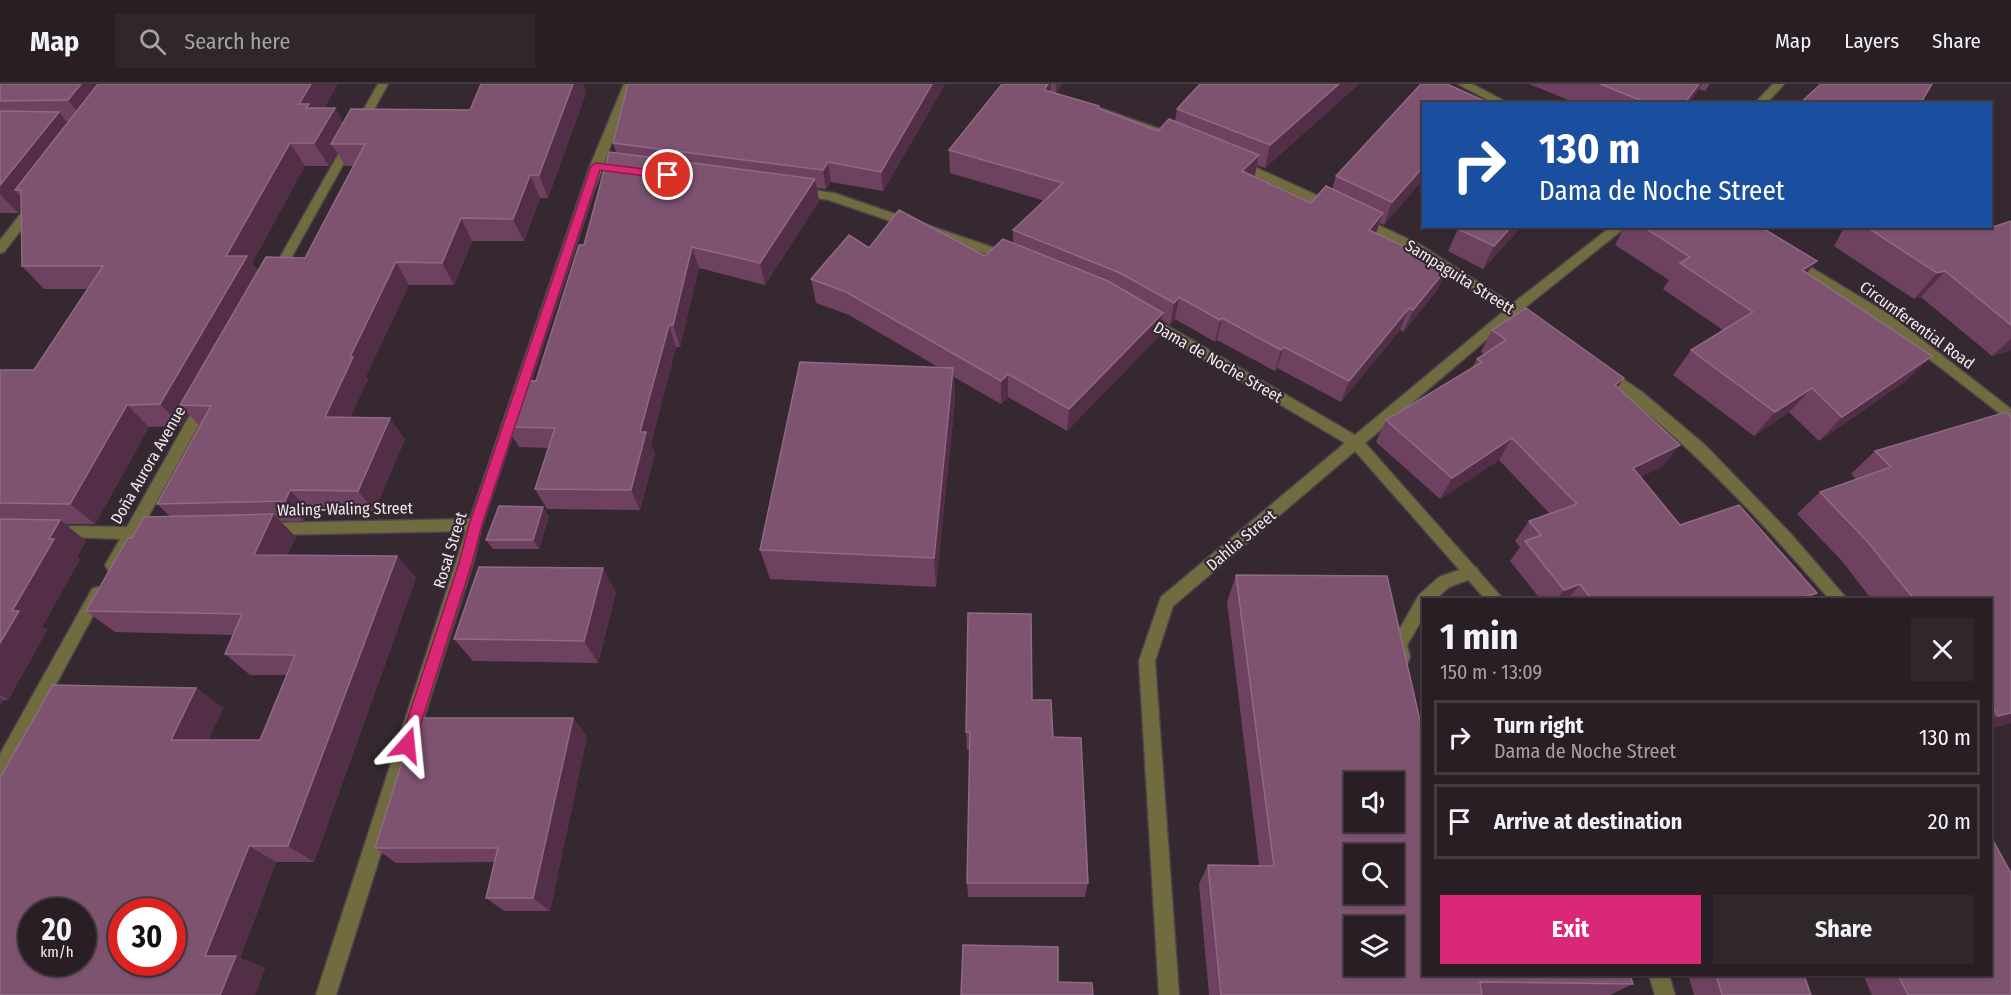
<!DOCTYPE html>
<meta charset="utf-8">
<style>
:root{--surface:#281e24;--page:#30272c;--text:#f1f3f6;--muted:#a5a2a6;--line:#443c41;--accent:#db2777}
body{margin:0;font-family:"Fira Sans Condensed",sans-serif;background:var(--page);color:var(--text);height:100vh;display:flex;flex-direction:column;font-size:22px;white-space:nowrap}
*{box-sizing:border-box;margin:0}
p{font-size:20px;color:var(--muted)}
.icon{flex:none;width:33px;height:33px;fill:none;stroke:currentColor;stroke-width:2;stroke-linecap:round;stroke-linejoin:round}
.map{position:relative;flex:1;overflow:hidden}
.panel{position:absolute;left:1422px;top:514px;width:570px;height:378px;display:flex;flex-direction:column;background:var(--surface);border-radius:0px;box-shadow:0 2px 4px #0004,0 0 0 2px var(--line)}
.panel>*{flex:none}
.top-card{position:absolute;left:1422px;top:18px;width:570px;height:126px;border-radius:0px;box-shadow:0 2px 4px #0004,0 0 0 2px var(--line);background:#1a4fa0;color:#fff;overflow:hidden}
.buttons{position:absolute;left:1344px;top:688px;display:grid;gap:12px}
.buttons a{display:grid;place-items:center;width:60px;height:60px;border-radius:0px;background:var(--surface);box-shadow:0 2px 4px #0004,0 0 0 2px var(--line);font-size:30px}
.speed{position:absolute;left:18px;top:814px;display:flex;gap:12px;font-size:30px;font-weight:700;text-align:center}
.speed>*{display:grid;place-content:center;width:78px;height:78px;border-radius:50%;background:var(--surface);box-shadow:0 2px 4px #0004,0 0 0 2px var(--line);line-height:1}
.speed small{font-size:15px;font-weight:400}
.speed .limit{border:9px solid #d22;background:#fff;color:#111}
.pin{position:absolute;display:grid;place-items:center;width:51px;height:51px;color:#fff;margin:-26px;border:3px solid #fff;border-radius:50%;box-shadow:0 2px 6px #0007}
.me{position:absolute;width:66px;margin:-33px;rotate:18deg;stroke-linejoin:round;filter:drop-shadow(0 0 4px #0008)}
.turn{display:flex;align-items:center;gap:21px;height:126px;padding:0 18px;font-size:27px}
.turn .icon{width:78px;height:78px;stroke-width:2.5}
.turn b{display:block;font-size:42px;line-height:51px}
.round{display:grid;place-items:center;flex:none;width:63px;height:63px;border-radius:0px;background:var(--page)}
.overview{display:flex;align-items:center;justify-content:space-between;height:102px;padding:0 18px}
h1{font-size:36px;font-weight:700;line-height:45px}
.button{display:flex;gap:12px;margin-top:auto;padding:12px 18px}
.button a{flex:1;height:69px;border-radius:0px;background:var(--accent);color:#fff;font-size:24px;font-weight:700;line-height:69px;text-align:center}
.button a+a{background:var(--page);color:var(--text)}
ul{padding:0;list-style:none}
li{display:flex;align-items:center;gap:18px;height:75px;margin:0 12px 9px;padding:0 6px;border:3px solid var(--line);border-radius:0px}
li div{flex:1}
li b{display:block;font-size:22px}
li em{font-style:normal}
header{display:flex;align-items:center;gap:36px;box-sizing:border-box;height:84px;padding:0 30px;background:var(--surface);border-bottom:2px solid var(--line)}
header strong{font-size:28px}
nav{display:flex;gap:33px;margin-inline-start:auto;font-size:21px}
.search{width:420px;height:54px;background:var(--page);display:flex;align-items:center;gap:15px;box-sizing:border-box;padding:0 21px;border-radius:0px;color:var(--muted);font-size:22px}
.map>svg:first-child{display:block}
</style>
<header>
<strong>Map</strong>
<div class="search"><svg class="icon" aria-label="search" viewBox="0 0 24 24"><circle cx="10" cy="10" r="6"/><path d="M15 15l6 6"/></svg>Search here</div>
<nav><a>Map</a><a>Layers</a><a>Share</a></nav>
</header>
<div class="map">
<svg width="2011" height="911" viewBox="0 0 2011 911">
<rect width="100%" height="100%" fill="#352830"/>
<g fill="none" stroke-linecap="round" stroke-linejoin="round">
<g stroke="#4f434b" stroke-width="3">
<polygon id="service" points="1471,482 1476,483 1479,488 1476,493 1449,503 1435,516 1424,516 1424,532 1407,561 1410,573 1408,578 1402,580 1396,578 1391,560 1419,511 1439,493"/>
</g>
<g stroke="#4f434b" stroke-width="3">
<g id="minor">
<polygon points="378,0 388,0 280,194 272,194 270,191"/>
<polygon points="624,0 634,0 604,79 624,81 630,85 624,89 602,86 593,109 482,441 473,479 336,911 316,911 466,447 268,451 263,449 261,445 263,441 268,439 470,435 590,82"/>
<polygon points="1458,0 1472,0 1510,20 1495,20"/>
<polygon points="1773,0 1784,0 1766,20 1754,20"/>
<polygon points="1097,23 1160,45 1162,47 1160,49 1152,49 1093,28 1091,26"/>
<polygon points="1237,75 1336,120 1338,123 1332,127 1328,126 1233,82 1231,79"/>
<polygon points="799,104 834,109 1012,170 1014,173 1008,177 1004,176 829,116 795,111 795,105"/>
<polygon points="34,117 40,121 38,124 4,168 0,169 0,156 30,118"/>
<polygon points="1359,132 1419,160 1512,220 1612,142 1627,142 1522,226 1541,240 1539,243 1529,243 1513,233 1365,359 1504,516 1486,516 1355,367 1173,522 1155,577 1179,911 1159,911 1139,577 1161,513 1345,359 1139,237 1138,234 1139,231 1149,231 1355,351 1504,227 1411,166 1355,139 1353,136"/>
<polygon points="1792,172 1890,231 2011,325 2011,338 1880,237 1788,179 1786,176 1788,173"/>
<path d="M1604 282 1642 308 1705 361 1791 450 1848 516H1830C1759 434 1687 356 1599 291L1597 287Z"/>
<polygon points="204,314 211,319 142,444 146,449 144,453 135,455 118,486 113,487 108,486 105,481 120,455 50,452 48,448 50,444 55,442 127,443 199,315"/>
<polygon points="97,503 102,505 105,510 102,515 6,693 0,695 0,670 92,505"/>
<polygon points="1649,891 1669,891 1675,911 1655,911"/>
</g>
</g>
<use href="#service" fill="#716c3f" fill-rule="evenodd"/>
<use href="#minor" fill="#716c3f" fill-rule="evenodd"/>
</g>
<g fill="#6f4161" fill-rule="evenodd">
<path d="M0 0 335 24 343 39 470 26 481 0H583L586 9 548 114H540L524 157H472L454 201H409L366 292 368 295 350 333 405 355 374 427 308 426 303 437H280L296 453 287 471 397 472 416 494 314 778H276L240 874 265 884 255 911H0L196 604 223 624 208 656H260L287 591H250L225 570 233 551 115 548 86 527 132 454 171 433 157 420 200 342 188 330 181 342 149 343 95 440H65L86 457 77 473 80 475 42 543 47 546 8 616H4L0 622V286H34L88 205H44L22 182 21 125 18 129H0ZM337 68 345 82H353L305 174 258 186 252 179 305 82H329Z"/>
<polygon points="945,0 883,107 831,98 826,105 816,104 819,117 765,201 699,184 680,263 676,263 651,360 655,369 640,426 547,425 535,405 549,364 519,363 507,343 536,297 616,69 613,59"/>
<polygon points="1002,0 1062,0 1056,10 1158,47 1175,38 1177,25 1359,0 1265,84 1257,81 1255,92 1311,119 1332,105 1336,92 1424,20 1424,94 1384,141 1380,139 1376,149 1438,205 1403,248 1400,246 1341,318 1277,284 1275,287 1217,256 1215,258 1175,235 1170,241 1162,236 1159,252 1067,347 1008,313 1001,320 954,293 955,316 936,503 770,495 760,466 938,283 849,231 816,219 811,195 869,164 985,172 1013,159 1013,146 1045,117 950,89 949,66"/>
<polygon points="1529,0 1710,0 1705,7 1699,5 1688,20 1578,20"/>
<polygon points="2011,137 2011,266 1992,272 1921,213 1914,215 1834,162 1845,142 1980,142 1984,146"/>
<polygon points="1460,142 1522,142 1483,185 1448,167 1458,145"/>
<polygon points="1625,142 1759,142 1817,177 1807,189 1907,296 1819,357 1789,328 1754,352 1673,291 1691,266 1723,246 1663,205 1669,196 1615,161"/>
<polygon points="1492,246 1624,294 1618,303 1663,382 1640,393 1680,441 1810,516 1541,516 1510,477 1520,463 1515,457 1529,437 1550,430 1499,376 1440,415 1376,358 1386,336 1472,284 1477,275 1484,270 1481,268"/>
<polygon points="2011,333 2011,639 1990,644 1990,516 1872,516 1842,477 1797,430 1820,408 1856,395 1851,390 1875,367"/>
<polygon points="549,432 539,465 493,465 486,456"/>
<polygon points="1236,491 1424,891 1633,900 1610,911 1209,911 1199,800 1208,781 1259,781 1227,518"/>
<polygon points="616,508 598,579 473,577 454,555"/>
<polygon points="1032,616 1053,653 1088,799 1085,813 968,813 967,799 970,666 967,666 966,648"/>
<polygon points="587,652 550,827 504,827 486,814 494,778 396,779 375,764"/>
<polygon points="1688,891 1804,891 1811,911 1694,911"/>
<polygon points="1863,891 1990,891 2011,911 1872,911"/>
</g>
<g fill="#522f47">
<polygon points="81,0 118,0 87,40 68,16"/>
<polygon points="311,0 338,0 318,35 299,20"/>
<polygon points="573,0 583,0 586,9 548,114 539,91"/>
<polygon points="932,0 945,0 883,107 881,88"/>
<polygon points="1048,0 1051,0 1050,18 1044,6"/>
<polygon points="1056,0 1062,0 1056,10"/>
<polygon points="1339,0 1359,0 1265,84 1270,61"/>
<polygon points="1699,0 1702,0 1688,20 1684,20"/>
<polygon points="335,24 348,48 331,60 337,68 329,82 314,59"/>
<polygon points="59,28 78,51 15,106 26,118 18,129 0,110 0,101"/>
<polygon points="290,59 305,82 252,179 264,195 180,321 188,330 181,342 160,320 226,172"/>
<polygon points="1259,71 1254,94 1242,87"/>
<polygon points="828,78 831,98 826,105 823,86"/>
<polygon points="1424,82 1424,94 1384,141 1392,118"/>
<polygon points="530,91 540,114 524,157 513,135"/>
<polygon points="815,95 819,117 765,201 760,179"/>
<polygon points="1383,129 1375,151 1369,146"/>
<polygon points="461,134 472,157 454,201 442,179"/>
<polygon points="1512,142 1522,142 1483,185 1494,162"/>
<polygon points="692,163 699,184 680,263 673,241"/>
<polygon points="1817,177 1796,202 1802,186"/>
<polygon points="396,178 409,201 366,292 368,295 341,354 325,333 350,273"/>
<polygon points="1448,183 1438,205 1403,248 1413,226"/>
<polygon points="1945,187 1921,213 1914,215 1937,189"/>
<polygon points="1179,213 1175,235 1170,241 1174,219"/>
<polygon points="1409,224 1400,246 1341,318 1349,297"/>
<polygon points="1163,229 1159,252 1067,347 1069,325"/>
<polygon points="1222,234 1217,256 1215,258 1220,236"/>
<polygon points="669,241 676,263 651,360 655,369 640,426 631,406 640,348"/>
<polygon points="2011,255 2011,266 1992,272"/>
<polygon points="1284,263 1277,284 1275,287 1281,266"/>
<polygon points="1932,272 1907,296 1819,357 1842,333"/>
<polygon points="953,284 955,316 936,503 934,474"/>
<polygon points="1008,290 1008,313 1001,320 1001,297"/>
<polygon points="1624,294 1609,316 1615,301"/>
<polygon points="1812,304 1789,328 1754,352 1775,328"/>
<polygon points="127,321 149,343 95,440 70,420"/>
<polygon points="390,334 405,355 374,427 358,407"/>
<polygon points="1512,354 1499,376 1440,415 1452,394"/>
<polygon points="1680,361 1663,382 1616,405 1633,384"/>
<polygon points="290,406 308,426 303,437 285,417"/>
<polygon points="543,423 549,432 539,465 533,456"/>
<polygon points="273,430 296,453 277,493 254,471"/>
<polygon points="60,436 86,457 77,473 80,475 42,543 47,546 8,616 0,611 0,559 12,527 49,455"/>
<polygon points="397,472 416,494 314,778 288,762"/>
<polygon points="603,484 616,508 598,579 584,557"/>
<polygon points="1580,500 1567,516 1556,516 1564,506"/>
<polygon points="1817,509 1808,516 1807,512"/>
<polygon points="196,604 223,624 199,674 171,656"/>
<polygon points="0,614 4,616 0,622"/>
<polygon points="2011,629 2011,639 1990,644 1990,636 1998,632"/>
<polygon points="573,634 587,652 550,827 533,814"/>
<polygon points="249,762 276,778 240,874 265,884 255,911 220,911 205,872"/>
</g>
<g fill="#7d5370" stroke="#8f6a84" stroke-width="1.5" fill-rule="evenodd">
<polygon points="0,0 81,0 68,16 0,17"/>
<polygon points="98,0 311,0 299,20 309,20 306,24 335,24 314,59 290,59 226,172 247,172 160,320 127,321 70,420 0,419 0,286 34,286 103,182 22,182 21,106 15,106"/>
<polygon points="481,0 573,0 539,91 530,91 513,135 461,134 442,179 396,178 350,273 353,273 325,333 390,334 358,407 290,406 285,417 157,420 211,322 180,321 266,173 305,174 365,60 331,60 351,25 470,26"/>
<polygon points="628,0 932,0 881,88 828,78 823,86 613,59"/>
<polygon points="1002,0 1048,0 1044,6 1099,22 1098,24 1158,47 1169,35 1259,71 1242,87 1311,119 1326,102 1383,129 1369,146 1448,183 1413,226 1409,224 1349,297 1284,263 1281,266 1222,234 1220,236 1179,213 1174,219 1120,189 1013,146 1063,99 949,66"/>
<polygon points="1200,0 1339,0 1270,61 1177,25"/>
<polygon points="1421,0 1447,0 1491,20 1424,20 1424,82 1392,118 1336,92"/>
<polygon points="1600,0 1699,0 1684,20 1650,20"/>
<polygon points="1821,0 1932,0 1920,20 1799,20"/>
<polygon points="0,27 59,28 0,101"/>
<polygon points="609,68 815,95 760,179 692,163 673,241 669,241 640,348 646,348 631,406 535,405 555,344 507,343 523,296 536,297 579,161 584,161"/>
<polygon points="899,126 985,172 1003,155 1108,197 1163,229 1069,325 1008,290 1001,297 846,208 811,195 849,151 869,164"/>
<polygon points="2011,137 2011,241 1945,187 1937,189 1865,142 1980,142 1984,146"/>
<polygon points="1460,142 1512,142 1494,162 1458,145"/>
<polygon points="1642,142 1759,142 1817,177 1802,186 1932,272 1842,333 1812,304 1775,328 1691,266 1753,228 1680,179 1690,173"/>
<polygon points="1526,224 1624,294 1615,301 1680,361 1633,384 1680,441 1739,421 1817,509 1807,512 1810,516 1592,516 1580,500 1564,506 1525,457 1541,451 1529,437 1577,420 1512,354 1452,394 1386,336 1482,278 1477,275 1506,256 1492,246"/>
<polygon points="800,278 953,284 934,474 760,466"/>
<polygon points="2006,328 2011,333 2011,629 1998,632 1994,625 1990,627 1990,516 1915,516 1866,456 1820,408 1891,383 1875,367"/>
<polygon points="499,422 543,423 533,456 486,456"/>
<path d="M273 430 254 471 397 472 288 762H249L205 872H236L220 911H0V694L53 601 196 604 171 656H260L295 571 225 570 242 530 86 527 128 454H132L144 433ZM32 828H82V879H32ZM122 828H172V879H122Z"/>
<polygon points="0,435 60,436 49,455 54,455 12,527 19,527 0,559"/>
<polygon points="479,483 603,484 584,557 454,555"/>
<path d="M1236 491 1387 492 1424 654V891H1630L1633 900 1480 898 1482 911H1221L1208 781 1274 782ZM1354 699H1394V738H1354ZM1354 771H1394V810H1354ZM1354 843H1394V882H1354Z"/>
<polygon points="968,529 1031,530 1032,616 1051,616 1053,653 1081,654 1088,799 967,799 970,648 966,648"/>
<polygon points="416,634 573,634 533,814 486,814 498,764 375,764"/>
<polygon points="1990,751 2011,789 2011,911 1908,911 1898,891 1990,891"/>
<polygon points="963,861 1058,863 1058,898 1092,899 1093,911 961,911"/>
<polygon points="1716,891 1804,891 1811,911 1722,911"/>
</g>
<polygon fill="#db2777" stroke="#8e194d" stroke-width="1.5" points="596,79 668,88 674,91 668,95 600,86 482,441 472,479 414,661 412,666 407,668 401,666 399,661 459,479 469,441 591,82"/>
<g text-anchor="middle" dominant-baseline="central" stroke-width="4.5" stroke-linejoin="round" paint-order="stroke">
<g font-size="16" fill="#f2e9ef" stroke="#352830">
<text transform="translate(1460 193) rotate(32)">Sampaguita Streett</text>
<text transform="translate(1917 241) rotate(36)">Circumferential Road</text>
<text transform="translate(1218 278) rotate(30)">Dama de Noche Street</text>
<text transform="translate(148 381) rotate(-60)">Doña Aurora Avenue</text>
<text transform="translate(345 425) rotate(-1)">Waling-Waling Street</text>
<text transform="translate(1241 456) rotate(-40)">Dahlia Street</text>
<text transform="translate(450 466) rotate(-73)">Rosal Street</text>
</g>
</g>
</svg>
<div class="buttons">
<a><svg class="icon" aria-label="sound" viewBox="0 0 24 24"><path d="M4 9h4l5-4v14l-5-4H4zM17 9q2 3 0 6"/></svg></a>
<a><svg class="icon" aria-label="search" viewBox="0 0 24 24"><circle cx="10" cy="10" r="6"/><path d="M15 15l6 6"/></svg></a>
<a><svg class="icon" aria-label="layers" viewBox="0 0 24 24"><path d="M12 4l9 5-9 5-9-5zM3 14l9 5 9-5"/></svg></a>
</div>
<div class="speed"><div>20<small>km/h</small></div><div class="limit">30</div></div>
<div class="pin" style="left:668px;top:91px;background:#d93025"><svg class="icon" aria-label="arrive" viewBox="0 0 24 24"><path d="M6 21V4h12l-3 4 3 4H6"/></svg></div>
<svg class="me" style="left:407px;top:661px" viewBox="-20 -20 40 40"><path d="M0-17L14 15 0 8-14 15z" fill="#db2777" stroke="#fff" stroke-width="4"/></svg>
<div class="top-card">
<div class="turn"><svg class="icon" aria-label="right" viewBox="0 0 24 24"><path d="M7 20v-9h11M14 6l5 5-5 5"/></svg><div><b>130 m</b>Dama de Noche Street</div></div>
</div>
<section class="panel">
<div class="overview"><div><h1>1 min</h1><p>150 m · 13:09</p></div><a class="round"><svg class="icon" aria-label="close" viewBox="0 0 24 24"><path d="M6 6l12 12M18 6L6 18"/></svg></a></div>
<ul>
<li><svg class="icon" aria-label="right" viewBox="0 0 24 24"><path d="M7 20v-9h11M14 6l5 5-5 5"/></svg><div><b>Turn right</b><p>Dama de Noche Street</p></div><em>130 m</em></li>
<li><svg class="icon" aria-label="arrive" viewBox="0 0 24 24"><path d="M6 21V4h12l-3 4 3 4H6"/></svg><div><b>Arrive at destination</b></div><em>20 m</em></li>
</ul>
<div class="button"><a>Exit</a><a>Share</a></div>
</section>
</div>
